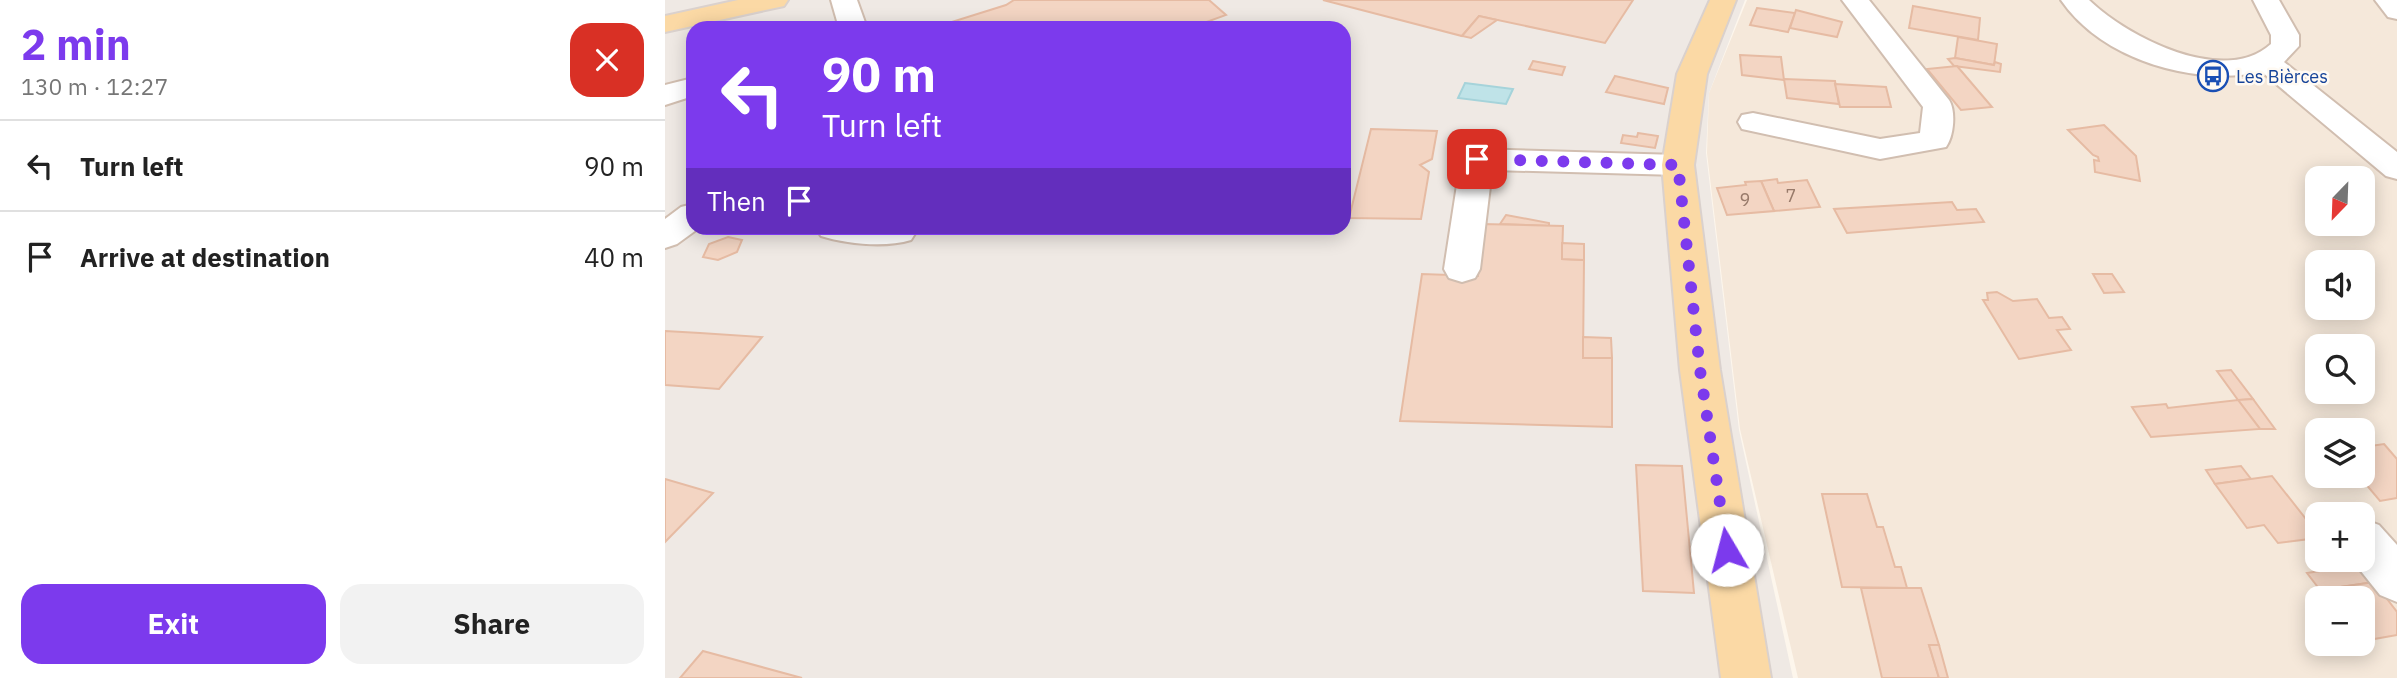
<!DOCTYPE html>
<meta charset="utf-8">
<style>
:root{--surface:#fff;--page:#f2f2f2;--text:#222;--muted:#767676;--line:#e0e0e0;--accent:#7c3aed}
body{margin:0;font-family:"IBM Plex Sans",sans-serif;background:var(--page);color:var(--text);height:100vh;display:flex;flex-direction:column;font-size:26px;white-space:nowrap}
*{box-sizing:border-box;margin:0}
p{font-size:23px;color:var(--muted)}
.icon{flex:none;width:38px;height:38px;fill:none;stroke:currentColor;stroke-width:2;stroke-linecap:round;stroke-linejoin:round}
.map{position:relative;flex:1;overflow:hidden}
.sheet{display:flex;flex-direction:column;background:var(--surface);width:665px}
.sheet>*{flex:none}
.hud{position:absolute;left:21px;top:21px;width:665px;height:214px;border-radius:21px;box-shadow:0 4px 18px #0003;background:#7c3aed;color:#fff;overflow:hidden}
.needle{width:46px;rotate:203deg}
.buttons{position:absolute;left:1640px;top:166px;display:grid;gap:14px}
.buttons a{display:grid;place-items:center;width:70px;height:70px;border-radius:14px;background:var(--surface);box-shadow:0 4px 18px #0003;font-size:35px}
.pin{position:absolute;display:grid;place-items:center;width:60px;height:60px;color:#fff;margin:-30px;border-radius:14px;box-shadow:0 4px 10px #0006}
.me{position:absolute;width:77px;margin:-38px;rotate:352deg;stroke-linejoin:round;filter:drop-shadow(0 0 5px #0008)}
.turn{display:flex;align-items:center;gap:24px;height:147px;padding:0 21px;font-size:32px}
.turn .icon{width:91px;height:91px;stroke-width:2.5}
.turn b{display:block;font-size:49px;line-height:60px}
.then{display:flex;align-items:center;height:66px;padding:0 21px;background:#0003;gap:14px;font-size:26px}
.round{display:grid;place-items:center;flex:none;width:74px;height:74px;border-radius:21px;background:var(--page)}
.overview{display:flex;align-items:center;justify-content:space-between;height:119px;padding:0 21px}
h1{font-size:42px;font-weight:700;line-height:52px;color:var(--accent)}
.cta{display:flex;gap:14px;margin-top:auto;padding:14px 21px}
.cta a{flex:1;height:80px;border-radius:21px;background:var(--accent);color:#fff;font-size:28px;font-weight:700;line-height:80px;text-align:center}
.cta a+a{background:var(--page);color:var(--text)}
ul{padding:0;list-style:none}
li{display:flex;align-items:center;gap:21px;height:91px;padding:0 21px;border-top:2px solid var(--line)}
li div{flex:1}
li b{display:block;font-size:26px}
li em{font-style:normal}
main{display:flex;flex:1;min-height:0}
.map>svg:first-child{display:block}
</style>
<main>
<section class="sheet">
<div class="overview"><div><h1>2 min</h1><p>130 m · 12:27</p></div><a class="round" style="background:#d93025;color:#fff"><svg class="icon" aria-label="close" viewBox="0 0 24 24"><path d="M6 6l12 12M18 6L6 18"/></svg></a></div>
<ul>
<li><svg class="icon" aria-label="left" viewBox="0 0 24 24"><path d="M17 20v-9H6M10 6l-5 5 5 5"/></svg><div><b>Turn left</b></div><em>90 m</em></li>
<li><svg class="icon" aria-label="arrive" viewBox="0 0 24 24"><path d="M6 21V4h12l-3 4 3 4H6"/></svg><div><b>Arrive at destination</b></div><em>40 m</em></li>
</ul>
<div class="cta"><a>Exit</a><a>Share</a></div>
</section>
<div class="map">
<svg width="1732" height="678" viewBox="0 0 1732 678">
<rect width="100%" height="100%" fill="#fdf6ec"/>
<path fill="#f5e8da" fill-rule="evenodd" d="M1082 0H1732V678H1133L1075 429 1042 153 1044 93ZM1652 178H1698V224H1652ZM1652 262H1698V308H1652ZM1652 346H1698V392H1652ZM1652 430H1698V476H1652ZM1652 514H1698V560H1652ZM1652 598H1698V644H1652Z"/>
<path fill="#efe9e4" fill-rule="evenodd" d="M0 0H1080L1044 93 1041 153 1074 430 1128 678H0ZM28 28H679V228H28Z"/>
<polygon fill="#bfe3e8" stroke="#a5d3da" stroke-width="2" points="800,83 848,89 841,104 793,98"/>
<g fill="#f3d5c3" stroke="#e6bba3" stroke-width="2">
<polygon points="349,0 544,0 561,15 525,28 279,28 277,25 341,5"/>
<polygon points="658,0 968,0 940,43 814,16 797,36"/>
<polygon points="1248,6 1315,18 1313,40 1244,28"/>
<polygon points="1092,8 1130,13 1123,32 1085,25"/>
<polygon points="1131,10 1177,22 1172,37 1125,28"/>
<polygon points="814,16 832,20 806,38 797,36"/>
<polygon points="1293,37 1332,44 1329,65 1290,58"/>
<polygon points="1075,55 1116,57 1119,80 1077,75"/>
<polygon points="1290,58 1329,65 1330,62 1336,64 1335,72 1289,66 1283,59"/>
<polygon points="868,61 900,67 897,75 864,69"/>
<polygon points="1292,66 1327,107 1296,110 1262,69"/>
<polygon points="950,76 1003,88 999,104 941,92"/>
<polygon points="1119,79 1170,81 1174,104 1122,98"/>
<polygon points="1170,84 1221,87 1226,107 1175,107"/>
<polygon points="1439,125 1471,156 1475,181 1430,172 1429,160 1434,161 1433,157 1428,155 1403,130"/>
<polygon points="706,129 772,131 767,159 755,165 764,172 756,219 684,218"/>
<polygon points="973,133 993,136 990,148 956,143 958,135 972,137"/>
<polygon points="1112,179 1113,183 1142,180 1155,207 1109,211 1096,181"/>
<polygon points="1096,181 1109,211 1062,215 1052,188 1081,185 1080,182"/>
<polygon points="1287,202 1292,210 1311,209 1319,222 1182,233 1169,209"/>
<polygon points="841,215 884,223 884,226 835,224"/>
<polygon points="817,224 898,226 897,259 919,260 918,358 947,358 947,427 735,421 757,274 813,276"/>
<polygon points="63,237 77,240 72,252 53,260 38,257 44,244"/>
<polygon points="897,243 919,244 919,260 897,259"/>
<polygon points="1428,274 1447,274 1459,292 1439,293"/>
<polygon points="1332,292 1348,301 1372,299 1384,318 1397,317 1405,329 1392,330 1406,350 1354,359 1318,300 1323,300 1322,293"/>
<polygon points="0,331 35,333 97,337 54,389 0,385"/>
<polygon points="918,337 946,338 947,358 918,358"/>
<polygon points="1566,370 1588,399 1573,400 1552,371"/>
<polygon points="1588,399 1610,429 1595,429 1573,400"/>
<polygon points="1573,400 1595,429 1486,437 1467,407 1501,404 1503,408"/>
<polygon points="1719,444 1732,459 1732,498 1715,501 1694,476 1698,476 1698,447"/>
<polygon points="971,465 1017,466 1029,593 978,591"/>
<polygon points="1576,466 1586,479 1550,484 1541,470"/>
<polygon points="1607,476 1652,533 1652,538 1613,543 1599,525 1582,528 1550,484"/>
<polygon points="0,479 48,493 0,542"/>
<polygon points="1157,494 1202,494 1212,527 1218,527 1230,567 1236,567 1242,588 1177,587"/>
<polygon points="1695,565 1709,582 1655,590 1642,573"/>
<polygon points="1709,582 1732,612 1732,635 1698,641 1698,598 1661,598 1655,590"/>
<polygon points="1196,588 1256,588 1274,645 1264,645 1274,678 1217,678"/>
<polygon points="1264,645 1274,645 1283,678 1274,678"/>
<polygon points="38,651 137,678 15,678"/>
</g>
<g fill="none" stroke-linecap="round" stroke-linejoin="round">
<g stroke="#d1beb0" stroke-width="4">
<g id="minor">
<polygon points="166,0 192,0 202,28 174,28"/>
<path d="M1177 0H1204L1284 100C1291 111 1289 136 1281 147L1215 159 1077 129 1073 122 1077 115 1088 113 1215 139 1255 133 1258 107Z"/>
<path d="M1396 0H1424C1462 37 1559 87 1606 44V35L1588 0H1614L1634 35V46L1619 62 1732 152V179L1721 176 1597 72C1528 86 1437 60 1396 0Z"/>
<polygon points="1710,0 1732,0 1732,19 1723,17"/>
<polygon points="28,78 28,96 0,105 0,85"/>
<polygon points="812,149 1013,155 1024,158 1029,165 1024,172 1013,175 827,170 815,269 810,278 797,282 784,278 779,269 796,159 801,152"/>
<polygon points="28,204 28,228 34,228 12,244 0,248 0,219 16,207"/>
<path d="M151 228H249L251 232 246 240C220 248 182 244 156 236Z"/>
<polygon points="1698,519 1714,525 1732,545 1732,602 1715,595 1687,560 1698,560"/>
</g>
</g>
<g stroke="#dad1cd" stroke-width="4">
<g id="major">
<polygon points="73,0 123,0 119,6 0,32 0,16"/>
<polygon points="1045,0 1071,0 1042,74 1029,165 1055,370 1106,678 1056,678 1015,370 997,165 1012,74"/>
</g>
</g>
<use href="#minor" fill="#fff" fill-rule="evenodd"/>
<use href="#major" fill="#fbd9a5" fill-rule="evenodd"/>
</g>
<g fill="none" stroke-linecap="round" stroke-linejoin="round">
<polyline stroke="#7c3aed" stroke-width="12" stroke-dasharray="0 21.6" points="812,159 1013,165 1035,370 1062,550"/>
</g>
<defs>
<g id="bus-ring" transform="scale(1.575)"><circle r="9.5" fill="#fffaf3" stroke="#1a4fb4" stroke-width="1.5"/><path d="M-5-6H5V4H4V6H2V4H-2V6H-4V4H-5ZM-3.5-4V0h7V-4ZM-3.5 1.2v1.5H-2V1.2ZM2 1.2v1.5H3.5V1.2Z" fill="#1a4fb4"/></g>
</defs>
<g fill-rule="evenodd">
<use href="#bus-ring" x="1548" y="76"/>
</g>
<g text-anchor="middle" dominant-baseline="central" stroke-width="5" stroke-linejoin="round" paint-order="stroke">
<g font-size="18" fill="#164399" stroke="#fffaf3" text-anchor="start">
<text x="1571" y="76">Les Bièrces</text>
</g>
<g font-size="18" fill="#987a6a">
<text x="1126" y="195">7</text>
<text x="1080" y="199">9</text>
</g>
</g>
</svg>
<div class="buttons">
<a><svg class="needle" viewBox="-14 -14 28 28"><path d="M0-13l5 13h-10z" fill="#e53935"/><path d="M0 13l5-13h-10z" fill="#767676"/></svg></a>
<a><svg class="icon" aria-label="sound" viewBox="0 0 24 24"><path d="M4 9h4l5-4v14l-5-4H4zM17 9q2 3 0 6"/></svg></a>
<a><svg class="icon" aria-label="search" viewBox="0 0 24 24"><circle cx="10" cy="10" r="6"/><path d="M15 15l6 6"/></svg></a>
<a><svg class="icon" aria-label="layers" viewBox="0 0 24 24"><path d="M12 4l9 5-9 5-9-5zM3 14l9 5 9-5"/></svg></a>
<a>+</a>
<a>−</a>
</div>
<div class="pin" style="left:812px;top:159px;background:#d93025"><svg class="icon" aria-label="arrive" viewBox="0 0 24 24"><path d="M6 21V4h12l-3 4 3 4H6"/></svg></div>
<svg class="me" style="left:1062px;top:550px" viewBox="-20 -20 40 40"><circle r="19" fill="#fff"/><path d="M0-13L10 11 0 6-10 11z" fill="#7c3aed"/></svg>
<div class="hud">
<div class="turn"><svg class="icon" aria-label="left" viewBox="0 0 24 24"><path d="M17 20v-9H6M10 6l-5 5 5 5"/></svg><div><b>90 m</b>Turn left</div></div>
<div class="then">Then<svg class="icon" aria-label="arrive" viewBox="0 0 24 24"><path d="M6 21V4h12l-3 4 3 4H6"/></svg></div>
</div>
</div>
</main>
